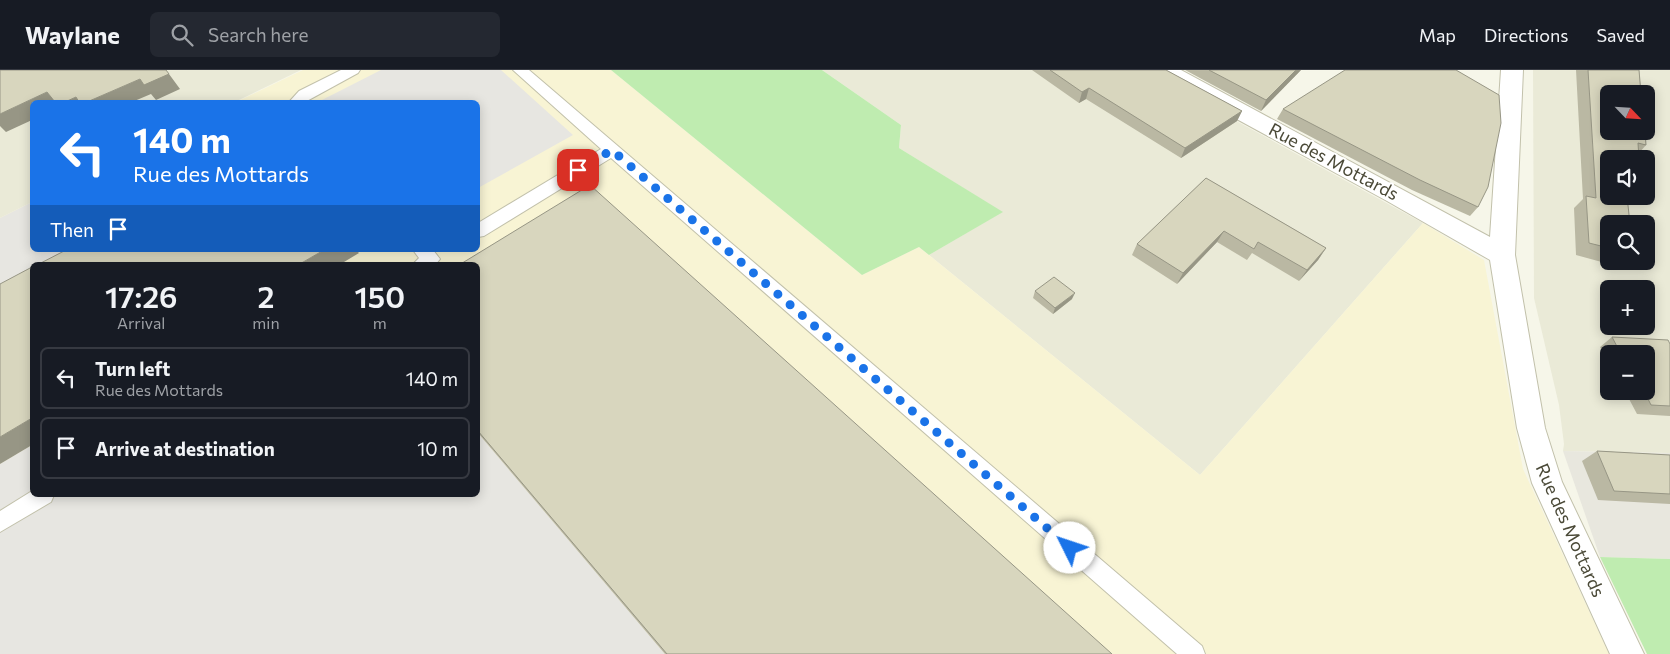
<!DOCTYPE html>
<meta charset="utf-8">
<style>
:root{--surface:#171b24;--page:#242831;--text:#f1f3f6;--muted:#9ea1a6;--line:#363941}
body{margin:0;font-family:Commissioner,sans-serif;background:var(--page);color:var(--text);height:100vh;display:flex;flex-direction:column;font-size:19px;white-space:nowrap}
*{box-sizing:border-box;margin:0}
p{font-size:16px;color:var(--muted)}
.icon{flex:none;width:28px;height:28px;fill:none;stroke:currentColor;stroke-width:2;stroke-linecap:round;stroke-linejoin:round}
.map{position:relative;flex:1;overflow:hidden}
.drawer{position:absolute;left:30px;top:192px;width:450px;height:235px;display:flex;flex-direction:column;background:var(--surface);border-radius:8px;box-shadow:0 2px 12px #0003}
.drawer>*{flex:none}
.guide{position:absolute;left:30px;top:30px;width:450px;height:152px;border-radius:8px;box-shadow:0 2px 12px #0003;background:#1a73e8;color:#fff;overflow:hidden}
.needle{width:32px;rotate:115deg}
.controls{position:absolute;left:1600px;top:15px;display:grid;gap:10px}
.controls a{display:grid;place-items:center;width:55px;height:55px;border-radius:8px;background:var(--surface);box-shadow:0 2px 12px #0003;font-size:25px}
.pin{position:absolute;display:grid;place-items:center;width:42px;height:42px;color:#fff;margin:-21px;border-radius:10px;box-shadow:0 2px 8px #0006}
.me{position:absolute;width:55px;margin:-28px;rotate:311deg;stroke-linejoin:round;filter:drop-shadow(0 0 4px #0008)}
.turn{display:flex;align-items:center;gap:18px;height:105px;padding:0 20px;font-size:22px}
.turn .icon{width:65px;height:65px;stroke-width:2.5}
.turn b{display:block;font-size:35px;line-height:42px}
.then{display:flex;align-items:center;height:48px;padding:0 20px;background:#0003;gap:10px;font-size:19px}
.eta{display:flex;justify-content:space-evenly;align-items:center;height:85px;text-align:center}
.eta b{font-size:30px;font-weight:600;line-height:35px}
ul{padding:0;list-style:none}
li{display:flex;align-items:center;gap:15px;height:62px;margin:0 10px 8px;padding:0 10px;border:2px solid var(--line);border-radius:8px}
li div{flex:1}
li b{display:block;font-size:19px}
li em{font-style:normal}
header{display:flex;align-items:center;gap:30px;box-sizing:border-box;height:70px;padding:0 25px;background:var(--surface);border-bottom:1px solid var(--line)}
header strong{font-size:24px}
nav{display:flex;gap:28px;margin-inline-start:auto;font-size:18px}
.search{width:350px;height:45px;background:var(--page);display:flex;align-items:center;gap:12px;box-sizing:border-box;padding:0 18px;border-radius:8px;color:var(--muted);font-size:19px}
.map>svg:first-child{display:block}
</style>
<header>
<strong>Waylane</strong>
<div class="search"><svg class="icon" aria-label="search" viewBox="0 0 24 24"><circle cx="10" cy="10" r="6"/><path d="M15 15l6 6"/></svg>Search here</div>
<nav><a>Map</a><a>Directions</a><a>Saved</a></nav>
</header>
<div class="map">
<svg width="1670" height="584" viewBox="0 0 1670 584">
<rect width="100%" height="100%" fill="#f6f6e9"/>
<g fill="#eaead7" fill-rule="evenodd">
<polygon points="11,0 301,0 235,32 32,32 32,132 0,148 0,5"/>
<polygon points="822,0 1143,0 1423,153 1200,405 929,185 1002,142 899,78 901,55"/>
<path d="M1533 0H1670V383L1563 381 1564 374 1559 335 1534 228ZM1609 24H1646V61H1609ZM1609 89H1646V126H1609ZM1609 154H1646V191H1609ZM1609 219H1646V256H1609ZM1609 284H1646V321H1609Z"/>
</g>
<path fill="#f8f4d4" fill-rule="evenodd" d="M303 0H611L862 205 919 177 1200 405 1423 153 1484 190 1523 399 1609 584H0V148L32 132V180H478V32H236ZM32 195H478V425H32Z"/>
<polygon fill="#e8e7de" points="1563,381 1670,383 1670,489 1600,487"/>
<g fill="#bfecb0">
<polygon points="611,0 822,0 901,55 899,78 1003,142 929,185 919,177 862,205"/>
<polygon points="1600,487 1670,489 1670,584 1647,584"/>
</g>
<g fill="#e7e6e1">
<polygon points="381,0 501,0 573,65 478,118 478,32 318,32"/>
<polygon points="32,132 32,180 116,180 87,195 32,195 32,224 0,241 0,148"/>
<polygon points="478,363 665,584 0,584 0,394 32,375 32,425 478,425"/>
</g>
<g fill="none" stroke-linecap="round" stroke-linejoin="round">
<g stroke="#c2c1ab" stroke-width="2">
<g id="service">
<polygon points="341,0 360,0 358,3 305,32 289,32 299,21"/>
<polygon points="513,0 529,0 1202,576 1205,584 1177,584 611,88 484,166 478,167 478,153 601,79"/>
<polygon points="413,180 433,180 440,189 435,195 412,195 419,188"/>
<polygon points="32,421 32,425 54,425 51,432 0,462 0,441"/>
</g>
</g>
<g stroke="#c2c1ab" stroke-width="2">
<polygon id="minor" points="1153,0 1181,0 1490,167 1501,0 1523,0 1515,185 1545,358 1562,412 1644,584 1610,584 1532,413 1517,358 1490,190 1387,131 1156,5"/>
</g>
<use href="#service" fill="#fff" fill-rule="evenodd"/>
<use href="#minor" fill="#fff" fill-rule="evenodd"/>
</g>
<g fill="#bab8a3">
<polygon points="1032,0 1166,0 1242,41 1237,51 1181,88 1086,29 1079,33"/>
<polygon points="1185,0 1301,0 1261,41"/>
<polygon points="1576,0 1639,0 1646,75 1639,83 1609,126 1638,126 1629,135 1628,135 1609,154 1609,191 1626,191 1620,197 1576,185 1574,138 1583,129"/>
<polygon points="1283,39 1478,137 1470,146 1412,120 1277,49"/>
<polygon points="1206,108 1326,178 1318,190 1299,211 1252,183 1247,190 1217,172 1177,214 1132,185 1137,174"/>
<polygon points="478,195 1112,584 665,584 478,363"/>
<polygon points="1035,221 1072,229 1053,244 1033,228"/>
<polygon points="1612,267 1670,274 1670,346 1637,344 1628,327 1624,327 1621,321 1646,321 1646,284 1609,284 1609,296 1600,277"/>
<polygon points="1597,381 1670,385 1670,434 1598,430 1582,391"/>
</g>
<g fill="#979685">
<polygon points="1296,0 1301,0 1261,41 1266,30"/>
<polygon points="169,4 180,19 156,30 151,24 132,32 87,32 140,9"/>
<polygon points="1089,18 1086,29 1079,33 1082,22"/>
<polygon points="47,22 56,32 32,32 32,50 6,62 0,56 0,44"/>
<polygon points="76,27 80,32 65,32"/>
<polygon points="1242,41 1237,51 1181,88 1185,78"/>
<polygon points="1224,161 1217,172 1177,214 1183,203"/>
<polygon points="1326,178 1318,190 1299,211 1307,200"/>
<polygon points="324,180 356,180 359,183 339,195 298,195"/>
<polygon points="1075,223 1072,229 1053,244 1055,238"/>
<polygon points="32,348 32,375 0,394 0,367"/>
</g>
<g fill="#d8d6be" stroke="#979685">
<polygon points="0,0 166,0 169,4 144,15 140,9 87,32 79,32 76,27 65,32 55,32 47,22 0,44"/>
<polygon points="1050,0 1166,0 1242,41 1185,78 1089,18 1082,22"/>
<polygon points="1209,0 1296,0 1266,30"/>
<polygon points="1345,0 1456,0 1499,25 1501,53 1488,117 1478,137 1420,110 1283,39"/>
<polygon points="1588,0 1639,0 1641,24 1609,24 1609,61 1645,61 1646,75 1638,73 1639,89 1609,89 1609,126 1627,126 1630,154 1609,154 1609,178 1589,173 1586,126 1596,128"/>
<polygon points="1206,108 1326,178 1307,200 1258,172 1254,179 1224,161 1183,203 1137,174"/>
<polygon points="590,115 1112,584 667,584 478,361 478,195 459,195"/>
<polygon points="66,180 324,180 298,195 37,195"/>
<polygon points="32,197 32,348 0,367 0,214"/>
<polygon points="1054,207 1075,223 1055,238 1035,221"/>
<polygon points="1612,267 1668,270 1670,274 1670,336 1651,335 1644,321 1646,321 1646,284 1621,284"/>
<polygon points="1597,381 1670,385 1670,424 1614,421"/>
</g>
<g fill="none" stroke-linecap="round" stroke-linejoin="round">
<polyline stroke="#1a73e8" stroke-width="9" stroke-dasharray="0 16.2" points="578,100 612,80 1070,478"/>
</g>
<g text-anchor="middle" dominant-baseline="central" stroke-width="4" stroke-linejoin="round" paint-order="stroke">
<g font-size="18" fill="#4a4937" stroke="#fff">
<text transform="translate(1334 91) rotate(28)">Rue des Mottards</text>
<text transform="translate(1571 460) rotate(66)">Rue des Mottards</text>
</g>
</g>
</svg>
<div class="controls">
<a><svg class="needle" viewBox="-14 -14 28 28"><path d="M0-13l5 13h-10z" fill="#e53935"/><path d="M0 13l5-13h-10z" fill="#9ea1a6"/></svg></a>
<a><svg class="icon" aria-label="sound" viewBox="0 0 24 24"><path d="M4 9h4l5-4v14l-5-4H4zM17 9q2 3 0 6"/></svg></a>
<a><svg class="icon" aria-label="search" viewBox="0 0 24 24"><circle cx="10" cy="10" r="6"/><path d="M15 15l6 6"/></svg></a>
<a>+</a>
<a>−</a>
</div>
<div class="pin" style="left:578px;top:100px;background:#d93025"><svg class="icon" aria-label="arrive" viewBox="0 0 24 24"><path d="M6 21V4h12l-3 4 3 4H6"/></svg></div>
<svg class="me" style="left:1070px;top:478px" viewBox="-20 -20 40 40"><circle r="19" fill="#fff"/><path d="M0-13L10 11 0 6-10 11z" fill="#1a73e8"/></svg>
<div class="guide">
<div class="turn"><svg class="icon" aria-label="left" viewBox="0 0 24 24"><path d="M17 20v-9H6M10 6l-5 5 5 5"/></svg><div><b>140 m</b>Rue des Mottards</div></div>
<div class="then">Then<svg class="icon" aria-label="arrive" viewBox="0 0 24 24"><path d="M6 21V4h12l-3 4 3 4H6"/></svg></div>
</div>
<section class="drawer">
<div class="eta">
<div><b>17:26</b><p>Arrival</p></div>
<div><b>2</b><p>min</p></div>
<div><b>150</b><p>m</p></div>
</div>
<ul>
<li><svg class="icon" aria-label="left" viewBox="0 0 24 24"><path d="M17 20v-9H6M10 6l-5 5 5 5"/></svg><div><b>Turn left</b><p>Rue des Mottards</p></div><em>140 m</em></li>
<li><svg class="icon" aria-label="arrive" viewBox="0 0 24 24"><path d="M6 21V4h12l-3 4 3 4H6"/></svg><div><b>Arrive at destination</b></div><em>10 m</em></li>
</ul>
</section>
</div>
